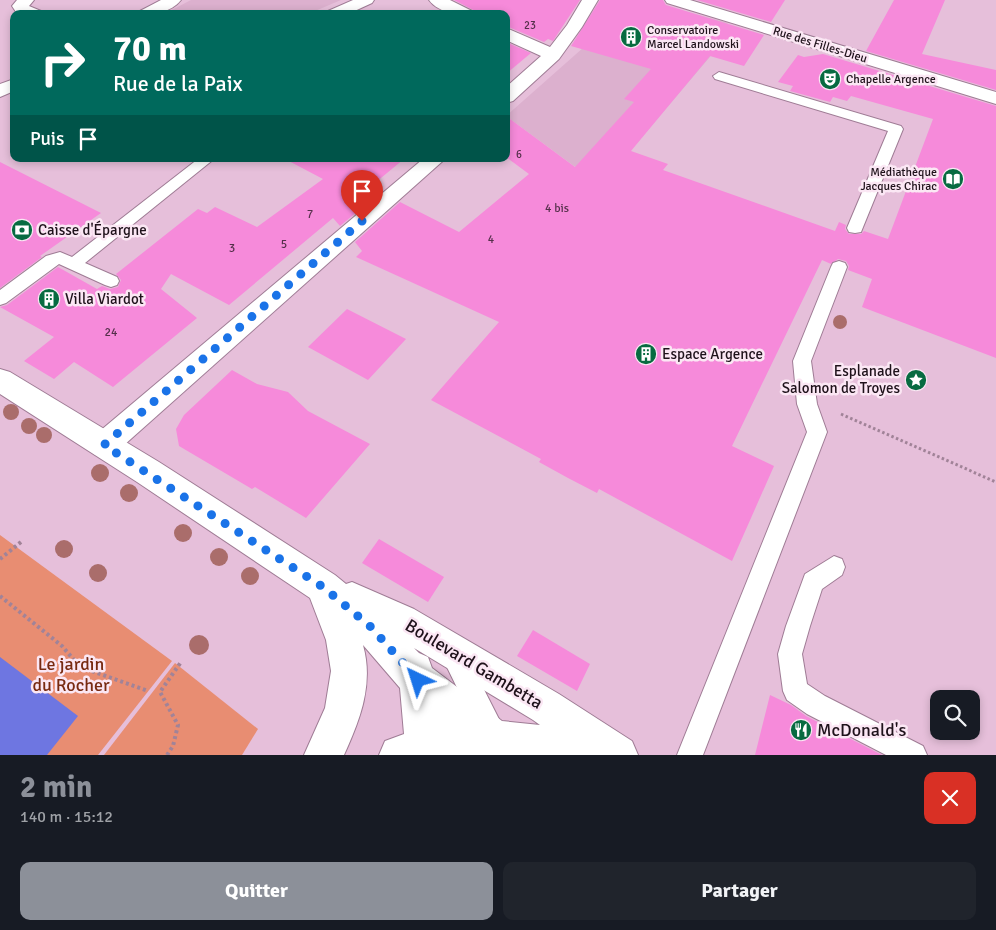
<!DOCTYPE html>
<html lang="fr">
<meta charset="utf-8">
<style>
:root{--surface:#171b24;--page:#20242c;--text:#f1f3f6;--muted:#9ea1a6;--accent:#8c9099}
body{margin:0;font-family:Signika,sans-serif;background:var(--page);color:var(--text);height:100vh;display:flex;flex-direction:column;font-size:19px;white-space:nowrap}
*{box-sizing:border-box;margin:0}
p{font-size:16px;color:var(--muted)}
.icon{flex:none;width:28px;height:28px;fill:none;stroke:currentColor;stroke-width:2;stroke-linecap:round;stroke-linejoin:round}
.map{position:relative;height:755px;overflow:hidden}
.sheet{display:flex;flex-direction:column;background:var(--surface);flex:1}
.sheet>*{flex:none}
.guide{position:absolute;left:10px;top:10px;width:500px;height:152px;border-radius:10px;box-shadow:0 2px 8px #0003;background:#00695c;color:#fff;overflow:hidden}
.buttons{position:absolute;left:930px;top:690px;display:grid;gap:10px}
.buttons a{display:grid;place-items:center;width:50px;height:50px;border-radius:10px;background:var(--surface);box-shadow:0 2px 8px #0003;font-size:25px}
.pin{position:absolute;display:grid;place-items:center;width:42px;height:42px;color:#fff;margin:-51px -21px;border-radius:50% 50% 50% 0;rotate:-45deg;box-shadow:0 0 5px #0007}
.pin .icon{rotate:45deg}
.me{position:absolute;width:55px;margin:-28px;rotate:319deg;stroke-linejoin:round;filter:drop-shadow(0 0 4px #0008)}
.turn{display:flex;align-items:center;gap:18px;height:105px;padding:0 20px;font-size:22px}
.turn .icon{width:65px;height:65px;stroke-width:2.5}
.turn b{display:block;font-size:35px;line-height:42px}
.then{display:flex;align-items:center;height:48px;padding:0 20px;background:#0003;gap:10px;font-size:19px}
.round{display:grid;place-items:center;flex:none;width:52px;height:52px;border-radius:10px;background:var(--page)}
.headline{display:flex;align-items:center;justify-content:space-between;height:85px;padding:0 20px}
h1{font-size:30px;font-weight:700;line-height:38px;color:var(--accent)}
.primary-button{display:flex;gap:10px;margin-top:auto;padding:10px 20px}
.primary-button a{flex:1;height:58px;border-radius:10px;background:var(--accent);color:#fff;font-size:20px;font-weight:700;line-height:58px;text-align:center}
.primary-button a+a{background:var(--page);color:var(--text)}
.map>svg:first-child{display:block}
</style>
<div class="map">
<svg width="996" height="755" viewBox="0 0 996 755">
<rect width="100%" height="100%" fill="#e6bfda"/>
<g fill="#dcb0ce">
<polygon points="191,0 341,0 308,14 164,14"/>
<polygon points="643,0 728,23 723,28 726,38 630,151 602,180 574,166 506,116 601,32"/>
</g>
<g fill="#e88d72">
<polygon points="0,535 172,661 98,755 0,755"/>
<polygon points="175,663 258,729 242,755 104,755"/>
</g>
<polygon fill="#6e76e1" points="0,657 78,716 47,755 0,755"/>
<g fill="#f68ada">
<polygon points="454,0 580,0 553,41 548,39 544,42 506,26 506,14 481,14"/>
<polygon points="600,0 663,0 666,5 764,35 744,66 710,56 631,151 668,164 663,170 835,231 839,222 846,225 845,229 849,234 861,234 864,231 888,239 933,119 851,96 847,101 833,97 830,102 790,91 793,86 778,82 798,55 804,57 823,54 996,106 996,358 862,307 872,279 848,270 849,266 846,261 838,259 831,264 822,260 732,446 774,466 732,561 599,489 597,493 568,478 539,462 541,459 431,400 499,322 356,257 362,251 355,242 400,202 459,232 529,174 506,157 506,116 575,167 634,102 624,99 651,69 571,46"/>
<polygon points="697,0 785,0 771,22"/>
<polygon points="894,0 945,0 922,54 996,70 996,90 866,51"/>
<polygon points="506,42 531,53 506,74"/>
<polygon points="285,159 404,159 370,187 381,192 340,226 333,218 229,305 171,274 161,289 197,318 113,387 74,362 54,379 24,361 54,337 0,307 7,305 58,267 97,289 102,286 110,289 118,287 121,280 116,274 198,209 207,213 215,207 257,227 323,179"/>
<polygon points="0,162 101,213 40,256 42,257 0,288"/>
<polygon points="347,309 406,339 368,380 308,347"/>
<polygon points="232,370 257,384 288,392 308,411 370,444 306,518 255,487 252,489 179,446 176,429 184,415"/>
<polygon points="379,539 444,577 428,602 362,563"/>
<polygon points="533,630 590,664 577,691 517,656"/>
<polygon points="770,695 791,705 806,716 882,755 755,755"/>
</g>
<g fill="none" stroke-linecap="round" stroke-linejoin="round">
<g stroke="#9f7c95" stroke-width="2">
<g id="lane">
<polygon points="719,72 901,126 903,129 861,232 855,233 849,232 847,228 888,131 715,79 713,76"/>
<polygon points="198,159 214,159 85,263 117,277 119,281 117,285 111,287 105,285 59,264 6,303 0,305 0,290 46,256 60,252 72,257"/>
<polygon points="839,261 845,263 847,267 811,361 817,404 827,432 703,755 677,755 807,432 797,404 793,361 831,267 833,263"/>
<polygon points="834,556 842,559 845,567 842,575 822,589 810,626 802,654 807,684 825,696 923,746 927,755 886,755 807,714 787,700 783,691 778,654 786,626 805,574"/>
<polygon points="454,645 463,648 505,731 513,755 487,755 484,743 442,657 445,648"/>
</g>
</g>
<g stroke="#9f7c95" stroke-width="2">
<g id="street">
<polygon points="17,0 34,0 29,6 41,11 43,14 16,12 12,6"/>
<path d="M161 0H181C171 13 153 14 138 14L140 11Z"/>
<polygon points="353,0 374,0 372,3 348,14 326,14 328,11"/>
<path d="M429 0H450L472 11 474 14C459 14 439 14 429 0Z"/>
<polygon points="582,0 598,0 582,27 559,59 513,101 506,103 506,87 541,56 506,40 506,28 550,47 567,25"/>
<polygon points="665,0 690,0 996,92 996,104 667,3"/>
<polygon points="14,79 14,91 0,97 0,84"/>
<polygon points="423,159 445,159 114,454 104,458 94,454 89,445 94,436"/>
</g>
</g>
<g stroke="#9f7c95" stroke-width="2">
<path id="secondary" d="M0 369 10 372 159 462 335 575 346 584 352 582 414 609 559 694 632 741 638 755H379L385 741 404 734 400 688 363 645C374 684 360 720 344 755H304L325 708 331 671 326 640 310 598 137 482 0 394ZM414 648 533 720 540 725 502 721 432 668 428 657 419 653Z"/>
</g>
<polyline stroke="#a18398" stroke-width="3" stroke-dasharray="2.5 2.5" stroke-linecap="butt" points="841,414 996,482"/>
<g stroke="#a18398" stroke-width="4" stroke-dasharray="3 3" stroke-linecap="butt">
<polyline points="0,559 21,542"/>
<polyline points="0,596 62,646 80,667 148,691"/>
<polyline points="167,755 173,746 178,725 160,692 181,662"/>
</g>
<use href="#lane" fill="#fff" fill-rule="evenodd"/>
<use href="#street" fill="#fff" fill-rule="evenodd"/>
<use href="#secondary" fill="#fff" fill-rule="evenodd"/>
</g>
<g fill="#aa6d6b">
<circle cx="840" cy="322" r="7"/>
<circle cx="11" cy="412" r="8"/>
<circle cx="29" cy="426" r="8"/>
<circle cx="44" cy="435" r="8"/>
<circle cx="100" cy="473" r="9"/>
<circle cx="129" cy="493" r="9"/>
<circle cx="183" cy="533" r="9"/>
<circle cx="64" cy="549" r="9"/>
<circle cx="219" cy="557" r="9"/>
<circle cx="98" cy="573" r="9"/>
<circle cx="250" cy="576" r="9"/>
<circle cx="199" cy="645" r="10"/>
</g>
<g fill="none" stroke-linecap="round" stroke-linejoin="round">
<polyline stroke="#1a73e8" stroke-width="9" stroke-dasharray="0 16.2" points="362,221 104,445 323,587 371,627 418,680"/>
</g>
<defs>
<g id="building-disc" transform="scale(1.125)"><circle r="9.5" fill="#076b41" stroke="#fbe7f4"/><path d="M-4-6H4V6H1V3H-1V6H-4ZM-2.5-4.3h1.7v1.8h-1.7ZM.8-4.3h1.7v1.8H.8ZM-2.5-1h1.7V.8h-1.7ZM.8-1h1.7V.8H.8Z" fill="#fff"/></g>
<g id="theatre-disc" transform="scale(1.125)"><circle r="9.5" fill="#076b41" stroke="#fbe7f4"/><path d="M-5-5.5Q0-4 5-5.5V0Q5 5 0 6Q-5 5-5 0ZM-3.3-2.5H-1v1.5H-3.3ZM1-2.5H3.3v1.5H1ZM-2.8 1Q0 5.5 2.8 1Z" fill="#fff"/></g>
<g id="library-disc" transform="scale(1.125)"><circle r="9.5" fill="#076b41" stroke="#fbe7f4"/><path d="M-6-4Q-3-5.5-.7-3.5V5Q-3 3-6 4ZM6-4Q3-5.5 .7-3.5V5Q3 3 6 4Z" fill="#fff"/></g>
<g id="bank-disc" transform="scale(1.125)"><circle r="9.5" fill="#076b41" stroke="#fbe7f4"/><path d="M-6-4H6V4H-6ZM0-2.3a2.3 2.3 0 1 0 0 4.6a2.3 2.3 0 1 0 0-4.6Z" fill="#fff"/></g>
<g id="sight-disc" transform="scale(1.125)"><circle r="9.5" fill="#076b41" stroke="#fbe7f4"/><path d="M0-6L1.8-2.2L6-1.7L2.9 1.2L3.7 5.4L0 3.3L-3.7 5.4L-2.9 1.2L-6-1.7L-1.8-2.2Z" fill="#fff"/></g>
<g id="restaurant-disc" transform="scale(1.125)"><circle r="9.5" fill="#076b41" stroke="#fbe7f4"/><path d="M-5-6h1v4h1v-4h1v4h1v-4h1v5L-1.5 .5V6h-2V.5L-5-1ZM5-6V6H3V1.5H1.5Q1.5-4 5-6Z" fill="#fff"/></g>
</defs>
<g fill-rule="evenodd">
<use href="#building-disc" x="631" y="37"/>
<use href="#theatre-disc" x="830" y="79"/>
<use href="#library-disc" x="953" y="179"/>
<use href="#bank-disc" x="22" y="230"/>
<use href="#building-disc" x="49" y="299"/>
<use href="#building-disc" x="646" y="354"/>
<use href="#sight-disc" x="916" y="380"/>
<use href="#restaurant-disc" x="801" y="730"/>
</g>
<g text-anchor="middle" dominant-baseline="central" stroke-width="5" stroke-linejoin="round" paint-order="stroke">
<g font-size="11" fill="#55304b">
<text x="530" y="25">23</text>
<text x="519" y="154">6</text>
</g>
<g font-size="12" fill="#1f121b" stroke="#fbe7f4" text-anchor="start">
<text x="647" y="30">Conservatoire<tspan x="647" dy="14">Marcel Landowski</tspan></text>
<text x="846" y="79">Chapelle Argence</text>
<text x="937" y="172" text-anchor="end">Médiathèque<tspan x="937" dy="14">Jacques Chirac</tspan></text>
</g>
<g font-size="12" fill="#1f121b" stroke="#fbe7f4">
<text transform="translate(820 45) rotate(17)">Rue des Filles-Dieu</text>
</g>
<g font-size="12" fill="#55304b">
<text x="557" y="208">4 bis</text>
<text x="310" y="214">7</text>
<text x="491" y="239">4</text>
<text x="284" y="244">5</text>
<text x="232" y="248">3</text>
<text x="111" y="332">24</text>
</g>
<g font-size="15" fill="#1f121b" stroke="#fbe7f4" text-anchor="start">
<text x="38" y="230">Caisse d'Épargne</text>
<text x="65" y="299">Villa Viardot</text>
<text x="662" y="354">Espace Argence</text>
<text x="900" y="371" text-anchor="end">Esplanade<tspan x="900" dy="17">Salomon de Troyes</tspan></text>
</g>
<g font-size="18" fill="#782a11" stroke="#fbe7f4">
<text x="71" y="664">Le jardin<tspan x="71" dy="21">du Rocher</tspan></text>
</g>
<g font-size="18" fill="#1f121b" stroke="#fbe7f4">
<text transform="translate(474 664) rotate(31)">Boulevard Gambetta</text>
</g>
<g font-size="18" fill="#1f121b" stroke="#fbe7f4" text-anchor="start">
<text x="817" y="730">McDonald's</text>
</g>
</g>
</svg>
<div class="buttons">
<a><svg class="icon" aria-label="search" viewBox="0 0 24 24"><circle cx="10" cy="10" r="6"/><path d="M15 15l6 6"/></svg></a>
</div>
<div class="pin" style="left:362px;top:221px;background:#d93025"><svg class="icon" aria-label="arrive" viewBox="0 0 24 24"><path d="M6 21V4h12l-3 4 3 4H6"/></svg></div>
<svg class="me" style="left:418px;top:680px" viewBox="-20 -20 40 40"><path d="M0-17L14 15 0 8-14 15z" fill="#1a73e8" stroke="#fff" stroke-width="4"/></svg>
<div class="guide">
<div class="turn"><svg class="icon" aria-label="right" viewBox="0 0 24 24"><path d="M7 20v-9h11M14 6l5 5-5 5"/></svg><div><b>70 m</b>Rue de la Paix</div></div>
<div class="then">Puis<svg class="icon" aria-label="arrive" viewBox="0 0 24 24"><path d="M6 21V4h12l-3 4 3 4H6"/></svg></div>
</div>
</div>
<section class="sheet">
<div class="headline"><div><h1>2 min</h1><p>140 m · 15:12</p></div><a class="round" style="background:#d93025;color:#fff"><svg class="icon" aria-label="close" viewBox="0 0 24 24"><path d="M6 6l12 12M18 6L6 18"/></svg></a></div>
<div class="primary-button"><a>Quitter</a><a>Partager</a></div>
</section>
